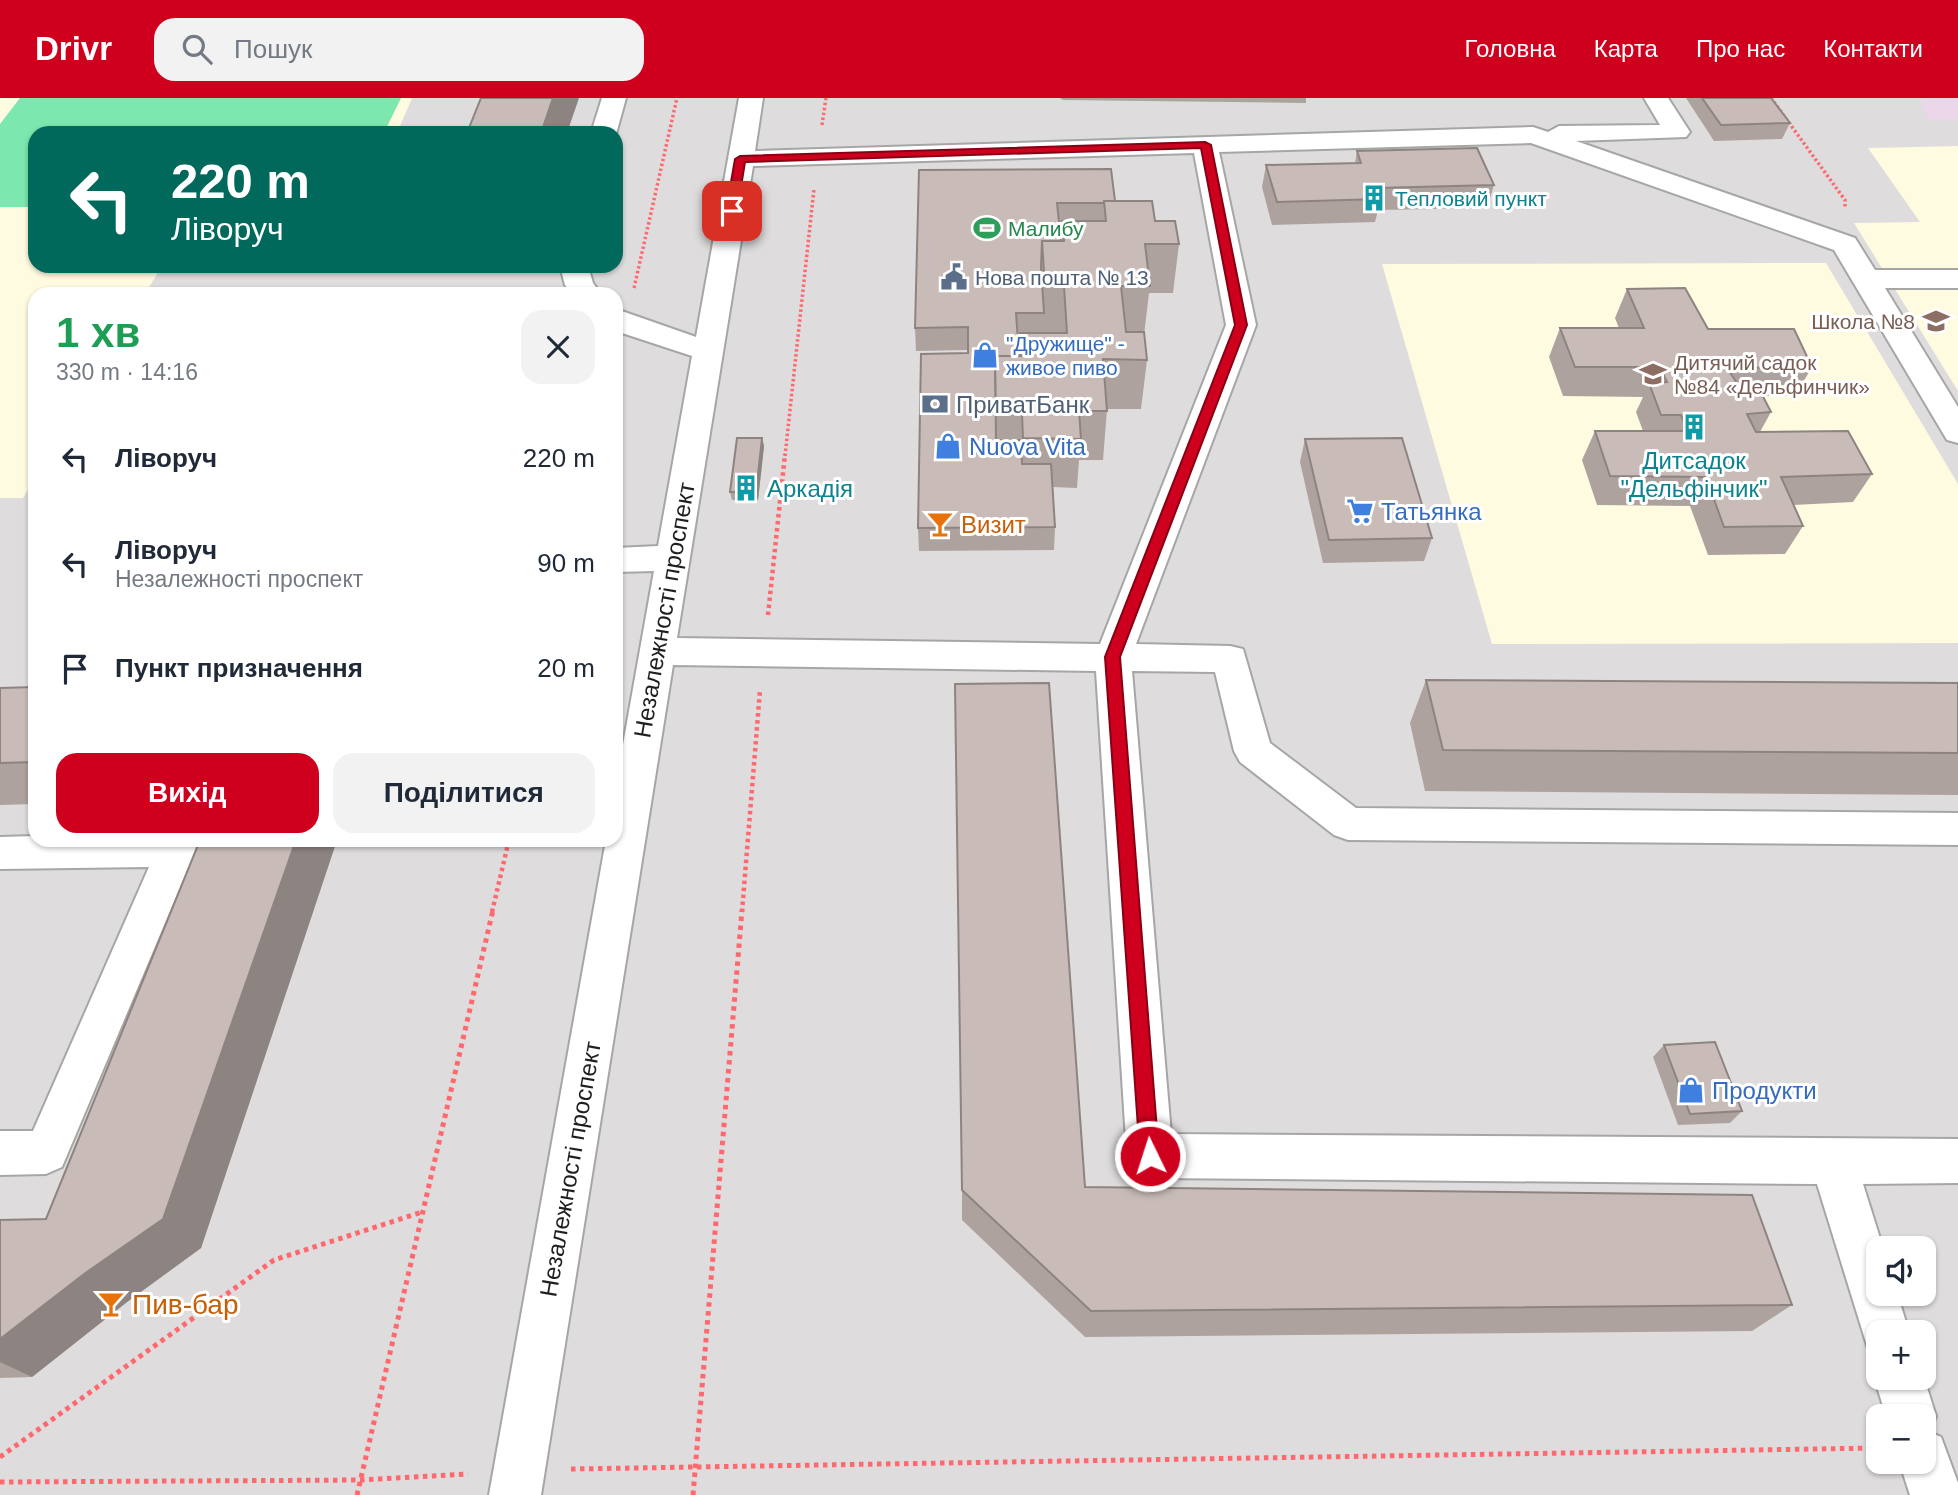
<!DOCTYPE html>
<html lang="uk">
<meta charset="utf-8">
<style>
:root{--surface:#fff;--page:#f2f2f3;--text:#1f2937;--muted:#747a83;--accent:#cf001e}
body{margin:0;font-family:Arial,sans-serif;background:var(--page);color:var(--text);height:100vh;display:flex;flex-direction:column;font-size:26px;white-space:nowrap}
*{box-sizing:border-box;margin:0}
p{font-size:23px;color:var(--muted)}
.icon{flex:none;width:38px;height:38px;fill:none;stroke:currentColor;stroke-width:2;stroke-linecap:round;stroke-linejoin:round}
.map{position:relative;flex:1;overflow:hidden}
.sheet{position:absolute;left:28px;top:189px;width:595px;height:560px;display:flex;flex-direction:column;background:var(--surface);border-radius:21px;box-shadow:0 2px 5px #0004}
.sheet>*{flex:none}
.hud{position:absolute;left:28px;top:28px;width:595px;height:147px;border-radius:21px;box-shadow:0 2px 5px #0004;background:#00695c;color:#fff;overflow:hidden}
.tools{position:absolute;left:1866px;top:1138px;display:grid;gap:14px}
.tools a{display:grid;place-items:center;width:70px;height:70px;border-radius:14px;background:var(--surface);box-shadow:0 2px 5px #0004;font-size:35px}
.pin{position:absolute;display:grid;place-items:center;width:60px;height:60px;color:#fff;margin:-30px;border-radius:14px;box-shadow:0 4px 10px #0006}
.me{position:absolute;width:77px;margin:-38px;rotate:356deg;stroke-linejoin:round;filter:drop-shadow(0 0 5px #0008)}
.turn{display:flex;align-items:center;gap:24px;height:147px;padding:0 28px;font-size:32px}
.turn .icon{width:91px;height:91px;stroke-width:2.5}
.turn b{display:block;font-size:49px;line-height:60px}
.round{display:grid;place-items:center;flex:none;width:74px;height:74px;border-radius:21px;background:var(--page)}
.overview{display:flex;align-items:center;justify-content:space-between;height:119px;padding:0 28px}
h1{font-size:42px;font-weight:700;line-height:52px;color:#1e9e55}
.button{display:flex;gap:14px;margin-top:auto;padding:14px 28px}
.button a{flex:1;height:80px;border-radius:21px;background:var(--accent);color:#fff;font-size:28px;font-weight:700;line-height:80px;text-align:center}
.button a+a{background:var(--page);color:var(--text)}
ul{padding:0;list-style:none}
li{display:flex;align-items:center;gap:21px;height:105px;padding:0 28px}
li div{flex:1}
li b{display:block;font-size:26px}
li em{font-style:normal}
header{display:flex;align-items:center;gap:42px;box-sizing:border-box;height:98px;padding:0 35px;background:var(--accent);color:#fff}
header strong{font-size:33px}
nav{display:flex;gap:38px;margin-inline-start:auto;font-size:24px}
.search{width:490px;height:63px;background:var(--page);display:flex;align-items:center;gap:18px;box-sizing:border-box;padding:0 24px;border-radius:21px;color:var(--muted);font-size:26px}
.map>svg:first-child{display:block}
</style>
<header>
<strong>Drivr</strong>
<div class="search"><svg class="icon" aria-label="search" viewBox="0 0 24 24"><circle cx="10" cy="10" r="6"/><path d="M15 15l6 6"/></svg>Пошук</div>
<nav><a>Головна</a><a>Карта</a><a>Про нас</a><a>Контакти</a></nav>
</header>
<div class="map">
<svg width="1958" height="1397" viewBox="0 0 1958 1397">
<rect width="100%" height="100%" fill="#f1ebe5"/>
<path fill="#dedcdd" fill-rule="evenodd" d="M0 0H1958V1397H0ZM35 35H616V168H35ZM35 196H616V742H35ZM1878 1150H1923V1195H1878ZM1878 1234H1923V1279H1878ZM1878 1318H1923V1363H1878Z"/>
<polygon fill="#ebd6ea" points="1920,0 1958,0 1958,22 1928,22"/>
<g fill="#fffbe0">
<polygon points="0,0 412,0 397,35 35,35 35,168 162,168 145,196 35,196 35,380 23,400 0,400"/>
<polygon points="1958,48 1958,293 1854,125 1920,124 1868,50"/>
<polygon points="1826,165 1958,386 1958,545 1492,546 1382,166"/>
</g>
<polygon fill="#7ce7ae" points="20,0 401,0 384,35 35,35 35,109 0,109 0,26"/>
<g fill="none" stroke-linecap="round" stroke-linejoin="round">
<g stroke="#a6a6a6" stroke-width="4">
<g id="minor">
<polygon points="602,0 626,0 616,36 591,35"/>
<path d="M739 0H763L755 53 1533 29 1548 34 1559 28 1660 27 1644 0H1668L1690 34 1686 39 1576 43 1855 140 1875 172H1958V190H1885L1958 309V345L1947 342 1834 152 1531 45 1219 54 1256 227 1136 546 1230 548 1243 551 1270 645 1356 710 1958 715V747L1348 742 1334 737 1240 664 1234 653 1215 574 1132 573 1171 1036 1958 1041V1085L1863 1086 1883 1150H1878V1195H1897L1909 1234H1878V1255L1868 1251 1817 1086 1150 1080 1134 1073 1127 1058 1096 573 673 567 541 1397H489L606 742H616V686L654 473 616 474V450L658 448 692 258 616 233V211L696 239ZM1194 55 1226 227 1100 546 677 540 753 68Z"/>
<polygon points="560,168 588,168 593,185 601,196 571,196 565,187"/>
<polygon points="35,738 35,742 200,742 62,1069 46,1076 0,1077 0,1033 33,1033 149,769 0,771 0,739"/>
<polygon points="1878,1270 1878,1279 1923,1277 1936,1318 1930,1334 1941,1339 1958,1385 1958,1397 1910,1397 1899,1363 1923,1363 1923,1318 1886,1318 1874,1279"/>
</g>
</g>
<g stroke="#ff686e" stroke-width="3.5" stroke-dasharray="2.5 2.5" stroke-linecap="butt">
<polyline points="1771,0 1845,102 1845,110"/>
<polyline points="822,27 826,0"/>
<polyline points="634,190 677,0"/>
<polyline points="616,271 618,260"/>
<polyline points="785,358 814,91"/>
</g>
<g stroke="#ff686e" stroke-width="4.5" stroke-dasharray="3.5 3.5" stroke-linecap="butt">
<polyline points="768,517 785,356"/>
<polyline points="492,814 509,742"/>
<polyline points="742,814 760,592"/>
</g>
<g stroke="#ff686e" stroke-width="5" stroke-dasharray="4.5 4.5" stroke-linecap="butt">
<polyline points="0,1359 274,1162 422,1114"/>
<polyline points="571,1371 1878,1350"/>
<polyline points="0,1384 360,1382 468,1376"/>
<polyline points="357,1397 493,812"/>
<polyline points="693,1397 742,812"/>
</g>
<use href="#minor" fill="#fff" fill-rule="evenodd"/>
</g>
<g fill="#ada29e" fill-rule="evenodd">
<polygon points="1060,0 1306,0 1306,5 1063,2"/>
<polygon points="1686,0 1771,0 1790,25 1782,41 1714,43"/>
<polygon points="1357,53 1494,87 1487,110 1378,112 1375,124 1272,127 1262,89 1266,67 1355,65"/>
<path d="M919 72 1115 103 1155 123 1179 146 1173 195H1149L1144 237 1147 262 1141 311H1107L1103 362H1079L1077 390 1053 389 1055 429 1054 452 919 453 918 430 968 255V252L916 253 915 230ZM1059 128H1062L1061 143ZM1018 238H1019V258Z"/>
<polygon points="1627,191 1708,231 1812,269 1795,298 1763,298 1771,314 1760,334 1872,376 1853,404 1793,407 1803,428 1785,456 1708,457 1690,408 1597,407 1582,362 1595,333 1643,333 1636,314 1643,299 1563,298 1549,259 1560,230 1619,230 1615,220"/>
<polygon points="762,340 764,348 758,402 732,402 730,394"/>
<polygon points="1305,341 1432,440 1424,463 1323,465 1300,364"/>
<polygon points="1426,582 1958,585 1958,697 1425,693 1410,625"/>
<polygon points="35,589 35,706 0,707 0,590"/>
<polygon points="200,742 337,742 201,1150 127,1204 32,1279 0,1280 0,1122 46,1121"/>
<polygon points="1664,947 1742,1013 1730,1025 1678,1027 1653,959"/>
<polygon points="1085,1089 1792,1207 1752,1233 1085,1239 962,1122 962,1092"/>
</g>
<g fill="#8d8481">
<polygon points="553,0 579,0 567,35 541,35"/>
<polygon points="762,340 764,348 758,402 756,394"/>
<polygon points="296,742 337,742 201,1150 127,1204 32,1279 0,1264 0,1241"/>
</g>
<g fill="#c9bcb8" stroke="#8d8481" stroke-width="2">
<polygon points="481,0 553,0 541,35 467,35"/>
<polygon points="1702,0 1771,0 1790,25 1721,27"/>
<polygon points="1477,50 1494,87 1376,90 1380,101 1277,104 1266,67 1361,65 1357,53"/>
<polygon points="1111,71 1115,103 1104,103 1104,105 1057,105 1061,143 1042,143 1041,169 1044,215 1016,215 1019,258 995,258 996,342 1021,342 1022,366 1051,366 1055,429 918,430 921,256 968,255 968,229 915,230 919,72"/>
<polygon points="1104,103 1152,103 1155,123 1175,123 1179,146 1145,146 1150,188 1121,188 1126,234 1144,234 1147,262 1103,261 1107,313 1079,313 1081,341 1023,340 1022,316 996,316 995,258 1021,258 1020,235 1067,235 1064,188 1045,189 1042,143 1064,143 1062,123 1106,123"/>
<polygon points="1685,190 1708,231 1794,231 1812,269 1727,270 1737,285 1756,285 1771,314 1747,316 1756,334 1848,333 1872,376 1781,379 1803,428 1724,429 1706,379 1610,378 1595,333 1688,333 1681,317 1661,317 1649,285 1667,284 1660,269 1575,269 1560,230 1644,230 1627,191"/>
<polygon points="737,340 762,340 756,394 730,394"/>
<polygon points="1402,340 1432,440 1329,442 1305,341"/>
<polygon points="1426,582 1958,585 1958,655 1443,652"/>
<polygon points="1049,585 1085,1089 1752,1097 1792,1207 1091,1213 962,1092 955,586"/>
<polygon points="35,589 35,664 0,665 0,590"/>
<polygon points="200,742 296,742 163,1121 84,1176 0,1241 0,1122 46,1121"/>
<polygon points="1715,944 1742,1013 1690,1016 1664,947"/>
</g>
<polygon fill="#cf001e" stroke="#870014" stroke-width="2" points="1205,44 1211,47 1247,227 1120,559 1159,1058 1156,1064 1150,1067 1143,1064 1140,1058 1105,559 1235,227 1201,50 745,64 737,113 732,117 726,113 735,61 740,58"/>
<defs>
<g id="building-bare" transform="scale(2.1)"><path d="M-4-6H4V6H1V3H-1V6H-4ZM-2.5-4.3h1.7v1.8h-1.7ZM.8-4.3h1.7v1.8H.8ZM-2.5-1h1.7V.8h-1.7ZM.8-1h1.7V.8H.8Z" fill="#0f9aa8" stroke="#fff" stroke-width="2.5" paint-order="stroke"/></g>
<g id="stadium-bare" transform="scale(2.1)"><path d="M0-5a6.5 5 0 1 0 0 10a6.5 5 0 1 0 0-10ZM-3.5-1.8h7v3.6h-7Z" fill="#2e9e5b" stroke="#fff" stroke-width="2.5" paint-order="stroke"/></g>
<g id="civic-bare" transform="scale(2.1)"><path d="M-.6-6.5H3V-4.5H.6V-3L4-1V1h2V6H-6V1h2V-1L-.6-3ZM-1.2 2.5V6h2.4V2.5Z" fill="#5c6f8a" stroke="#fff" stroke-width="2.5" paint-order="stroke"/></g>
<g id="school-bare" transform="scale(2.1)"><path d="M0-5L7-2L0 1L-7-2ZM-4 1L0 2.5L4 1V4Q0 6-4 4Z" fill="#8d6e63" stroke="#fff" stroke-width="2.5" paint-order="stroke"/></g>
<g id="shop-bare" transform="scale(2.1)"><path d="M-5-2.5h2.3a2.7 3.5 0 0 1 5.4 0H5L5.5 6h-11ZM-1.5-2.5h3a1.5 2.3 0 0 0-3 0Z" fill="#3f7fe0" stroke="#fff" stroke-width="2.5" paint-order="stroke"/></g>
<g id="bank-bare" transform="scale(2.1)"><path d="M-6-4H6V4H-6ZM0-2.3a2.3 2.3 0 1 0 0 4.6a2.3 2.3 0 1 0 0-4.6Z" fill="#5c6f8a" stroke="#fff" stroke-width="2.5" paint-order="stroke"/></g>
<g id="supermarket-bare" transform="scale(2.1)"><path d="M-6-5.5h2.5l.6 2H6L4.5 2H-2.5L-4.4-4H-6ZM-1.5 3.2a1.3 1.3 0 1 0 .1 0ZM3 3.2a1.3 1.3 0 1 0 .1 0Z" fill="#3f7fe0" stroke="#fff" stroke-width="2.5" paint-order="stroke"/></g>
<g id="bar-bare" transform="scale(2.1)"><path d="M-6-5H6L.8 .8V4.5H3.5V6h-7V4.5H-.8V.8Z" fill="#e8710a" stroke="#fff" stroke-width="2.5" paint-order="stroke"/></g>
</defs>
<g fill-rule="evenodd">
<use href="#building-bare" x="1374" y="100"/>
<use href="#stadium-bare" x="987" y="130"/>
<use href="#civic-bare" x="954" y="179"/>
<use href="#school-bare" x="1936" y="223"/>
<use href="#shop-bare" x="985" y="257"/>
<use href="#school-bare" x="1653" y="276"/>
<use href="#bank-bare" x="935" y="306"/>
<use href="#building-bare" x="1694" y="329"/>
<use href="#shop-bare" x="948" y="348"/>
<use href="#building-bare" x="746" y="390"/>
<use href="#supermarket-bare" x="1360" y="413"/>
<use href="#bar-bare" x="940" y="426"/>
<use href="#shop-bare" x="1691" y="992"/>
<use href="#bar-bare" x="111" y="1206"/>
</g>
<g text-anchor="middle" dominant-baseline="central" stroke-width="6" stroke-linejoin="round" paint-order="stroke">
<g font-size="21" fill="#0d838f" stroke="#fff" text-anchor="start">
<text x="1395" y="100">Тепловий пункт</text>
</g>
<g font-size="21" fill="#27864d" stroke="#fff" text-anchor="start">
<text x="1008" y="130">Малибу</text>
</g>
<g font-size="21" fill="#4e5e75" stroke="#fff" text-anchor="start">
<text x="975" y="179">Нова пошта № 13</text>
</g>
<g font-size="21" fill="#785e54" stroke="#fff" text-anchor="end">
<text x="1915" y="223">Школа №8</text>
<text x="1674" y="264" text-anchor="start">Дитячий садок<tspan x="1674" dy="24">№84 «Дельфинчик»</tspan></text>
</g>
<g font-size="21" fill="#366cbe" stroke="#fff" text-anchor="start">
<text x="1006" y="245">"Дружище" -<tspan x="1006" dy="24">живое пиво</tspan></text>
</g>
<g font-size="24" fill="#4e5e75" stroke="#fff" text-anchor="start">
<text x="956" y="306">ПриватБанк</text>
</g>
<g font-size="24" fill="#366cbe" stroke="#fff" text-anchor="start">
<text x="969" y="348">Nuova Vita</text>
<text x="1381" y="413">Татьянка</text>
<text x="1712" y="992">Продукти</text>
</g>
<g font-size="24" fill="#0d838f" stroke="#fff">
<text x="1694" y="362">Дитсадок<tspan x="1694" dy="28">"Дельфінчик"</tspan></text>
<text x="767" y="390" text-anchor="start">Аркадія</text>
</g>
<g font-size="24" fill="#c56008" stroke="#fff" text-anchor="start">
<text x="961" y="426">Визит</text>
</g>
<g font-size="24" fill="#1f1f1f" stroke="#fff">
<text transform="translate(664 512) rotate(-80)">Незалежності проспект</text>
<text transform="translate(570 1071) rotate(-80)">Незалежності проспект</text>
</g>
<g font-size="28" fill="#c56008" stroke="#fff" text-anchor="start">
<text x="132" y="1206">Пив-бар</text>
</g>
</g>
</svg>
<div class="tools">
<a><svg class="icon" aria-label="sound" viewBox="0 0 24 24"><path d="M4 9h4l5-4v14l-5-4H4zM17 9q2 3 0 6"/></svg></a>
<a>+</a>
<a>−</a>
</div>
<div class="pin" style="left:732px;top:113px;background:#d93025"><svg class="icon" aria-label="arrive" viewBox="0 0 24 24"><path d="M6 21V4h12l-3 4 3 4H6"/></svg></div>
<svg class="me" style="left:1150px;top:1058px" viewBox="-20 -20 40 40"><circle r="17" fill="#cf001e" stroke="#fff" stroke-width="3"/><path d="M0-11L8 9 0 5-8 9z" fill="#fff"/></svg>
<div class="hud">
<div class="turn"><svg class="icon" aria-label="left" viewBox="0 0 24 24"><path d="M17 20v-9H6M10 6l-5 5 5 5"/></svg><div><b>220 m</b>Ліворуч</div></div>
</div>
<section class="sheet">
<div class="overview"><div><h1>1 хв</h1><p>330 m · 14:16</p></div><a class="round"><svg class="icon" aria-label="close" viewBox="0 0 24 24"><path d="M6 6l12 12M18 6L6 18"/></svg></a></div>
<ul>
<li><svg class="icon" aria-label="left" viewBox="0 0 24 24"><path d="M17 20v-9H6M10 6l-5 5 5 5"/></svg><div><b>Ліворуч</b></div><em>220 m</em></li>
<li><svg class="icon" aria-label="left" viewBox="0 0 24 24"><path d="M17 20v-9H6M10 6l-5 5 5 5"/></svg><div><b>Ліворуч</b><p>Незалежності проспект</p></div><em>90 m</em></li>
<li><svg class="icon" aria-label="arrive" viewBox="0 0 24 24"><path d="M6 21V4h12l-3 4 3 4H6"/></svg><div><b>Пункт призначення</b></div><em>20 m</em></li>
</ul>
<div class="button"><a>Вихід</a><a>Поділитися</a></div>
</section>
</div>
